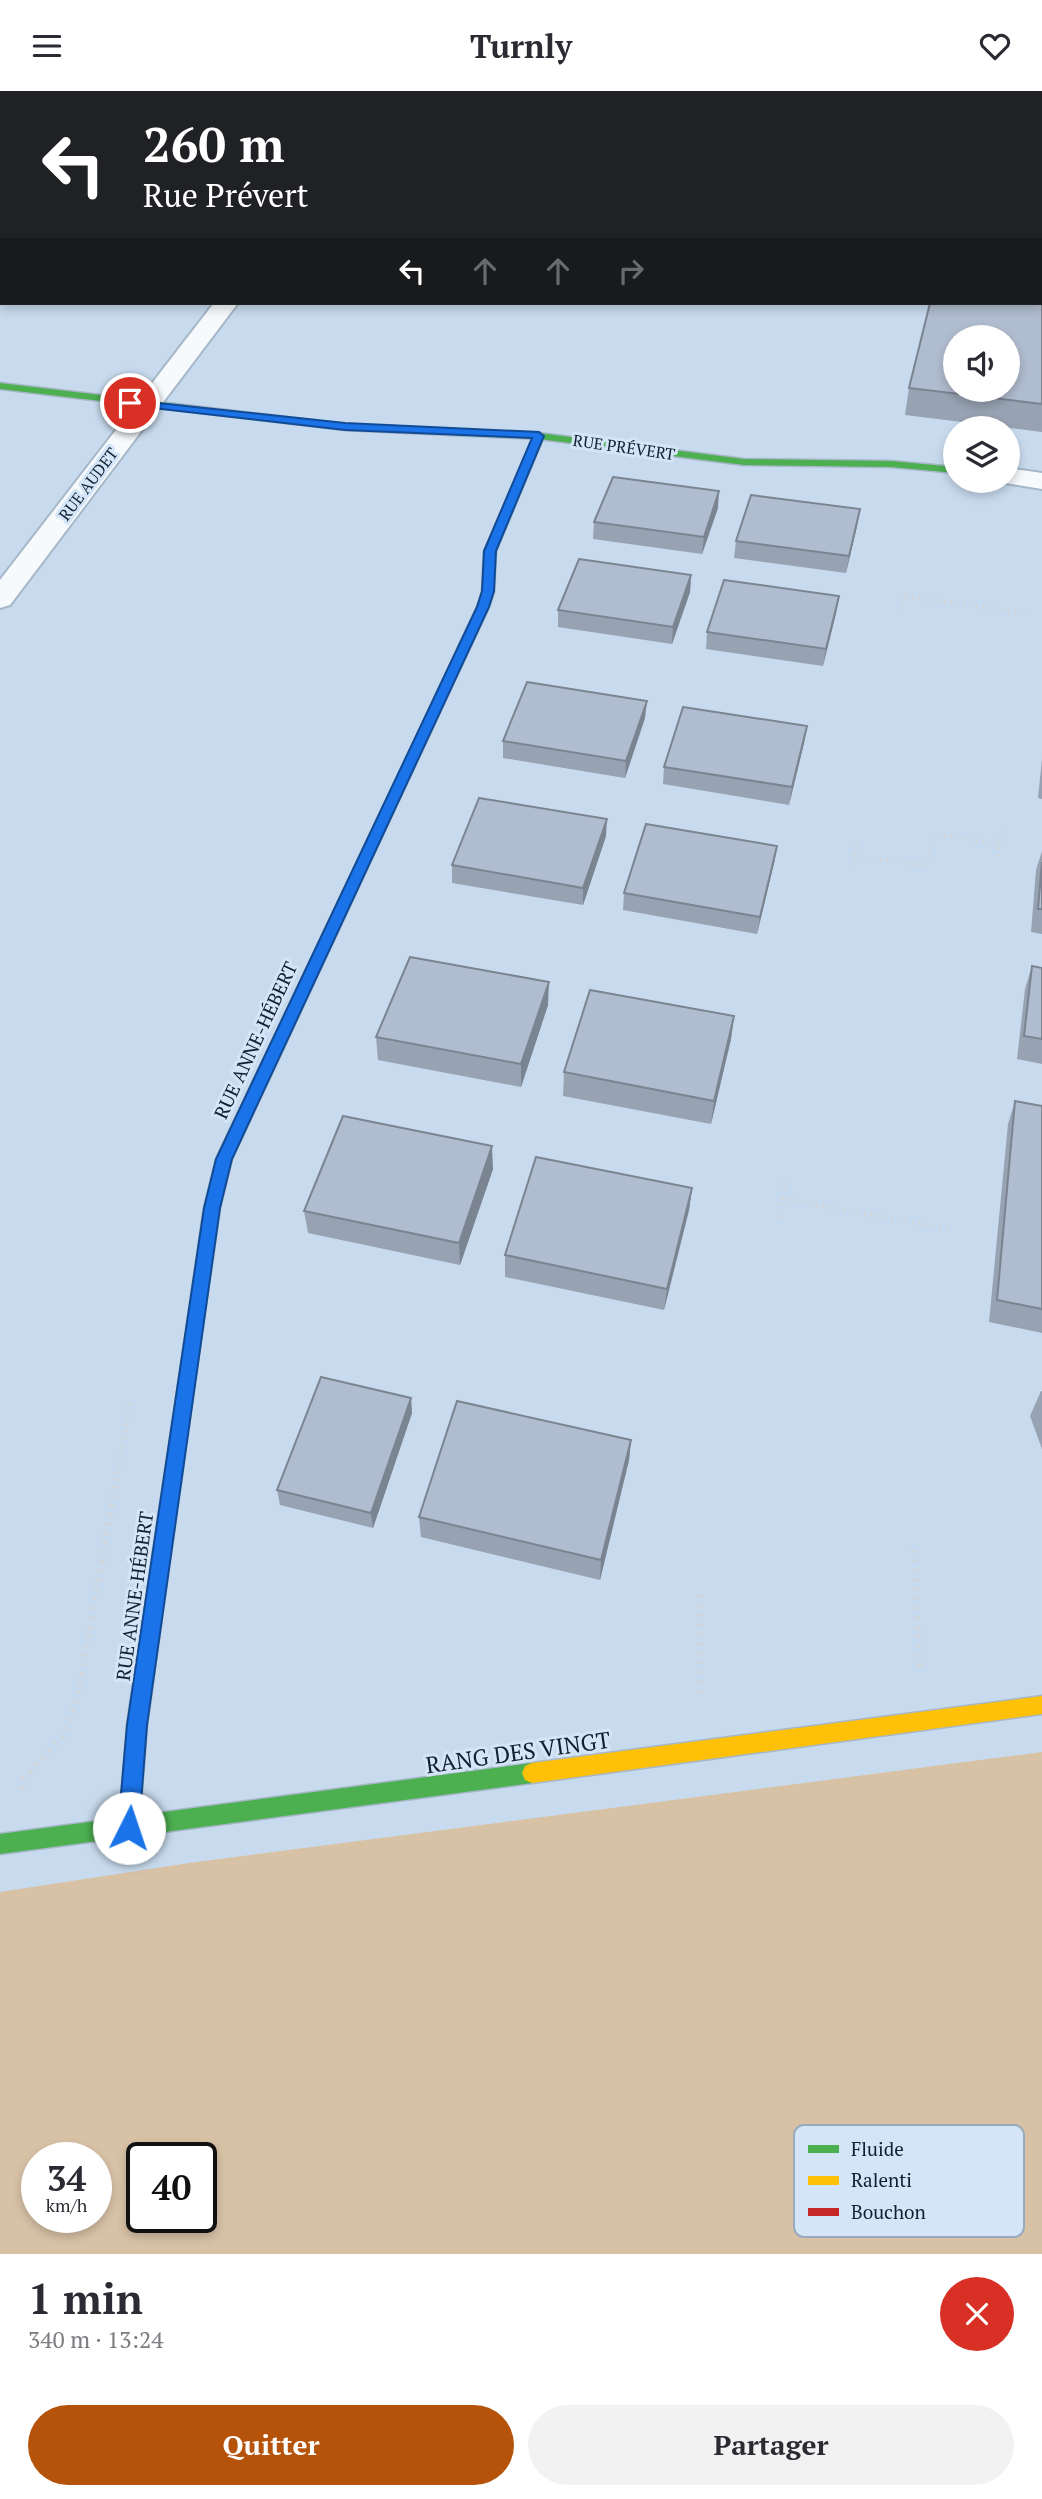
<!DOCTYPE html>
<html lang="fr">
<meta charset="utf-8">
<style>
:root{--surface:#fff;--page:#f2f2f3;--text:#2b2b33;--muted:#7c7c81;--accent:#b45309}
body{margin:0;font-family:"PT Serif",serif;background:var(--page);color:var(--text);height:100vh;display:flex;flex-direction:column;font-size:26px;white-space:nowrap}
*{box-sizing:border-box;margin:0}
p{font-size:23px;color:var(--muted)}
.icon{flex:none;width:38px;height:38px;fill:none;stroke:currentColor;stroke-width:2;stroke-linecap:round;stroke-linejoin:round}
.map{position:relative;height:2163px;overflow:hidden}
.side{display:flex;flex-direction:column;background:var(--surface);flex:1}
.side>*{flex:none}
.banner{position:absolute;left:0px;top:0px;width:1043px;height:214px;box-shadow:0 4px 10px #0003;background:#202124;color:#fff;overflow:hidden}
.fabs{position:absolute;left:943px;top:234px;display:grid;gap:14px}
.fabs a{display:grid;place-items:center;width:77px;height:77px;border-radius:50%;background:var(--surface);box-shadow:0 4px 10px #0003;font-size:35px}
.speed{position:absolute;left:21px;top:2051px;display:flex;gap:14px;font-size:35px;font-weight:700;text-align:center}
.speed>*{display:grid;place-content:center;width:91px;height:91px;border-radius:50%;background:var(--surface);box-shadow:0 4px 10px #0003;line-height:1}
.speed small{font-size:18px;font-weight:400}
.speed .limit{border:4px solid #111;border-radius:10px;background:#fff;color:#111}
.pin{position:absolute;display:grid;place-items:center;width:60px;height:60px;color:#fff;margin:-30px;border:4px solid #fff;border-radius:50%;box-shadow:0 2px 7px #0007}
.me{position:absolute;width:77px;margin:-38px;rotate:4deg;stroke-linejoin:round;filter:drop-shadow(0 0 5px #0008)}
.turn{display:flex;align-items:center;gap:24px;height:147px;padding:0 28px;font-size:32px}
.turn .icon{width:91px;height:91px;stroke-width:2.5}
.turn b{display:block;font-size:49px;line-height:60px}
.lanes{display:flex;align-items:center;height:66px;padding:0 28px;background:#0003;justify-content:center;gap:35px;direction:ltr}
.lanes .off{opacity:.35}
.round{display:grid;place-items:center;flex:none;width:74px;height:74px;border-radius:37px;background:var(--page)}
.overview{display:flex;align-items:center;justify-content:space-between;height:119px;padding:0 28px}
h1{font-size:42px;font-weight:600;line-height:52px}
.primary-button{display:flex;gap:14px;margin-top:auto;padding:14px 28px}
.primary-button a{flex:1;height:80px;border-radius:42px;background:var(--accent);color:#fff;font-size:28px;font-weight:600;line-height:80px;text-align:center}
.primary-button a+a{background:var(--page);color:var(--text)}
header{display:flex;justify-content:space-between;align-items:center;height:91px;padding:0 28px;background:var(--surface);font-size:32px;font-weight:600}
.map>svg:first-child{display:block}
</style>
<header><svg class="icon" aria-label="menu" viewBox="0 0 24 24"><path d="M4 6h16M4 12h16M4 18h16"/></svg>Turnly<svg class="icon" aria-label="heart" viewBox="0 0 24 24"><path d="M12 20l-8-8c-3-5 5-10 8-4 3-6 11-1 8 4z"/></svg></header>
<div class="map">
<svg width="1042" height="2163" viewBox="0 0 1042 2163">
<rect width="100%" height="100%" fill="#c8dbee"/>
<path fill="#d8c2a6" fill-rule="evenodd" d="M1042 1661V2163H0V1801L189 1772ZM37 2067H96V2126H37ZM142 2067H201V2126H142Z"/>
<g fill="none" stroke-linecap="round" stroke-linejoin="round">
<g stroke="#a6b7c8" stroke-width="4">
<polygon id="lane" points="732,0 746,0 731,2"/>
</g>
<g stroke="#a6b7c8" stroke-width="4">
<g id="street">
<polygon points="48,0 68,0 46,2"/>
<polygon points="378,0 398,0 377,2"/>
<polygon points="0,47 2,47 0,61"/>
<polygon points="214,212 238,212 10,514 0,517 0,489"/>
<polygon points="1008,377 1042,382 1042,398 999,391 1008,390"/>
</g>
</g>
<g stroke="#a6b7c8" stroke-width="3">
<g id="fast">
<polygon points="0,292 345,333 539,342 744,368 891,370 956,376 956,382 891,376 744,374 539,348 345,339 0,298"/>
<polygon points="434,617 440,621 232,1068 220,1117 200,1254 198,1259 192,1261 186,1259 184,1254 204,1117 216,1068 428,621"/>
<polygon points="532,1672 539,1675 542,1682 539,1689 532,1692 0,1763 0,1743"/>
</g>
</g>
<g stroke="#a6b7c8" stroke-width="3">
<g id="slow">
<polygon points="158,1480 165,1483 167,1489 147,1634 139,1737 136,1744 129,1747 122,1744 119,1737 127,1634 149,1489 151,1483"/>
<polygon points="1042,1605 1042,1623 532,1692 525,1689 522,1682 525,1675 532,1672"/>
</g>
</g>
<g stroke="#a6b7c8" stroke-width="3">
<g id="jam">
<polygon points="539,342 544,345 496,460 494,501 489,516 440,621 438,624 430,624 428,621 477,516 482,501 484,460 534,345"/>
<polygon points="192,1247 198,1249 200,1254 167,1489 165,1495 158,1498 151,1495 149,1489 184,1254 186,1249"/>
</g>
</g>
<g stroke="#cfd5db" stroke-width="3.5" stroke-dasharray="2 4.5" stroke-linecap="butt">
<polyline points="905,505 1033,523"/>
<polyline points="901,522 906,497"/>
<polyline points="854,764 927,775 933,743 1000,753"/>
<polyline points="998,765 1001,738"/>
<polyline points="852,777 857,749"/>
</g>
<g stroke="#cfd5db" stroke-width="4.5" stroke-dasharray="2 5" stroke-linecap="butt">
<polyline points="781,1107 953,1139"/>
<polyline points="779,1128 786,1088"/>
<polyline points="116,1390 130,1310"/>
</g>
<g stroke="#cfd5db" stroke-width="6" stroke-dasharray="2.5 7" stroke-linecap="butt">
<polyline points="914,1459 920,1577"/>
<polyline points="699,1504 700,1608"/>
<polyline points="22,1698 23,1688 64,1644 78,1605 116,1388"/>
</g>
<use href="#lane" fill="#f7fafc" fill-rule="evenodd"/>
<use href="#street" fill="#f7fafc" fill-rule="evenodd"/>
<use href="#fast" fill="#4caf50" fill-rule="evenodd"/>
<use href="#slow" fill="#ffc107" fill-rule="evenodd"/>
<use href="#jam" fill="#c62828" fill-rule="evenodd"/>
</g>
<g fill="#97a2b2">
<polygon points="1042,0 1042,341 905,324 909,297"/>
<polygon points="718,417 702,463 593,448 594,431"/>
<polygon points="857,435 846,482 734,467 736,450"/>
<polygon points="691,484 690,501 672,553 558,536 558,519"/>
<polygon points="839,505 836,522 823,575 706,558 707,541"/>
<polygon points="645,627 625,687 503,667 503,650"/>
<polygon points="807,635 804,652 789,714 663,693 664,676"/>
<polygon points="1042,668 1042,708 1038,707"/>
<polygon points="606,745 583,814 452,792 452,774"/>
<polygon points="777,755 774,772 757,843 623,819 624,802"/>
<polygon points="1042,760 1042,843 1031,841 1036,779"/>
<polygon points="1032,875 1042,877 1042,973 1017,968 1025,898"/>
<polygon points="548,914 521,996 378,969 376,946"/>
<polygon points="734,925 731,948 711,1033 563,1005 564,981"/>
<polygon points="1015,1010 1042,1015 1042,1242 989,1231 1008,1033"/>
<polygon points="493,1078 460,1174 308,1142 304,1120"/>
<polygon points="692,1097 689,1119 664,1219 505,1186 505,1164"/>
<polygon points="1041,1300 1042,1300 1042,1358 1030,1325"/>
<polygon points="411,1307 412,1322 373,1437 280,1414 277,1399"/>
<polygon points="631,1349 629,1369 600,1489 421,1446 419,1426"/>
</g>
<g fill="#7b8491">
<polygon points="719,400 718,417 702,463 704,446"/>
<polygon points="860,418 857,435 846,482 849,465"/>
<polygon points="691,484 690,501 672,553 673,536"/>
<polygon points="839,505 836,522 823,575 826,558"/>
<polygon points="647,610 645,627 625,687 626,670"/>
<polygon points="807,635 804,652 789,714 792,696"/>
<polygon points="607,728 606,745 583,814 583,797"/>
<polygon points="777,755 774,772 757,843 760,826"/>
<polygon points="549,891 548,914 521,996 521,973"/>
<polygon points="734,925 731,948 711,1033 714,1010"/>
<polygon points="492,1055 493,1078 460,1174 459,1152"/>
<polygon points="692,1097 689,1119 664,1219 667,1198"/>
<polygon points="411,1307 412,1322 373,1437 371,1422"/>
<polygon points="631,1349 629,1369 600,1489 601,1469"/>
</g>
<g fill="#b0bccf" stroke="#7b8491" stroke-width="2" fill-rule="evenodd">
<path d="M751 0H1042V313L909 297 930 212H1041V2H750ZM956 247H1008V299H956Z"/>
<polygon points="613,386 719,400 704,446 594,431"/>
<polygon points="751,404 860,418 849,465 736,450"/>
<polygon points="579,468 691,484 673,536 558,519"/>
<polygon points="724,489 839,505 826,558 707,541"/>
<polygon points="527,591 647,610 626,670 503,650"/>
<polygon points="683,616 807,635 792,696 664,676"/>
<polygon points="479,707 607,728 583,797 452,774"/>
<polygon points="646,733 777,755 760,826 624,802"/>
<polygon points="1042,771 1042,818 1038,818"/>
<polygon points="410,866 549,891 521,973 376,946"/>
<polygon points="1032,875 1042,877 1042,948 1024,945"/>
<polygon points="590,899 734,925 714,1010 564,981"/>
<polygon points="1015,1010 1042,1015 1042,1218 997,1209"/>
<polygon points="343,1025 492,1055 459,1152 304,1120"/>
<polygon points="536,1066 692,1097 667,1198 505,1164"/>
<polygon points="321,1286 411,1307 371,1422 277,1399"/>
<polygon points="457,1310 631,1349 601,1469 419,1426"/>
</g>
<polygon fill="#1a73e8" stroke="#114b97" stroke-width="2" points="130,309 345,332 539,341 544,345 496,460 494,500 489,516 232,1068 220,1117 147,1634 139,1737 136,1744 129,1747 121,1744 118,1737 127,1634 204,1117 216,1068 477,516 482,500 484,460 532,347 345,339 127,314 127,310"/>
<g text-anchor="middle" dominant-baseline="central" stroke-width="6" stroke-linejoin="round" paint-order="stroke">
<g font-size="16" fill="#102030" stroke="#d4e5f8">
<text transform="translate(624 356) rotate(8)">RUE PRÉVERT</text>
<text transform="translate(88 393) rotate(-53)">RUE AUDET</text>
</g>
<g font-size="19" fill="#102030" stroke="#d4e5f8">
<text transform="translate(255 949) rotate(-65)">RUE ANNE-HÉBERT</text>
<text transform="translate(134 1505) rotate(-82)">RUE ANNE-HÉBERT</text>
</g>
<g font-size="23" fill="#102030" stroke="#d4e5f8">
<text transform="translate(518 1661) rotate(-8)">RANG DES VINGT</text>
</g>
</g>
<rect x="794" y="2034" width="230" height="112" rx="10" fill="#d4e5f8" stroke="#99aabc" stroke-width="2"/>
<rect x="808" y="2054" width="31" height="8" fill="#4caf50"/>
<rect x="808" y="2085" width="31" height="9" fill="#ffc107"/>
<rect x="808" y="2117" width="31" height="8" fill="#c62828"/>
<g font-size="19" fill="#102030">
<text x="851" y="2065">Fluide</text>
<text x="851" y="2096">Ralenti</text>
<text x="851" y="2128">Bouchon</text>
</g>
</svg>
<div class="fabs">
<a><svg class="icon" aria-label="sound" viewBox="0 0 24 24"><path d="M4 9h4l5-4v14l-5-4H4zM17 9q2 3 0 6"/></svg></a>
<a><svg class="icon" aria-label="layers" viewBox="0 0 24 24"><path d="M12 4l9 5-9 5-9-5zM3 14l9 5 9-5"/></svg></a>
</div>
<div class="speed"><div>34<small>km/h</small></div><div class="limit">40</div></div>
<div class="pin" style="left:130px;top:312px;background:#d93025"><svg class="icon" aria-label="arrive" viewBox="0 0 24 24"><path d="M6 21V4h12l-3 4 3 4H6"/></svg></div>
<svg class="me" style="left:129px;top:1737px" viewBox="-20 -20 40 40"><circle r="19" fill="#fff"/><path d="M0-13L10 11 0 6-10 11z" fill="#1a73e8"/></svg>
<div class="banner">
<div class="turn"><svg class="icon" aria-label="left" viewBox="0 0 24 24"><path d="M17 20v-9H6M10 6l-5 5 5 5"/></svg><div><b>260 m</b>Rue Prévert</div></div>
<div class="lanes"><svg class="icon" aria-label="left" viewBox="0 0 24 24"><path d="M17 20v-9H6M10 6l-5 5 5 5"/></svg><svg class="icon off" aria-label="ahead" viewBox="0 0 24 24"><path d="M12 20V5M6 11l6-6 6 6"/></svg><svg class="icon off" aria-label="ahead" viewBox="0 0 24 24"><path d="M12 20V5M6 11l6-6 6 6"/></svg><svg class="icon off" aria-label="right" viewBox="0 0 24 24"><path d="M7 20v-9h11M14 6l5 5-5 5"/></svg></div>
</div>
</div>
<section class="side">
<div class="overview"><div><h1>1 min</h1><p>340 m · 13:24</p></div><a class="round" style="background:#d93025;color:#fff"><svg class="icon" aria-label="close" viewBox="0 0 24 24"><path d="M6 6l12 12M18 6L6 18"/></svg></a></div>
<div class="primary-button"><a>Quitter</a><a>Partager</a></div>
</section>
